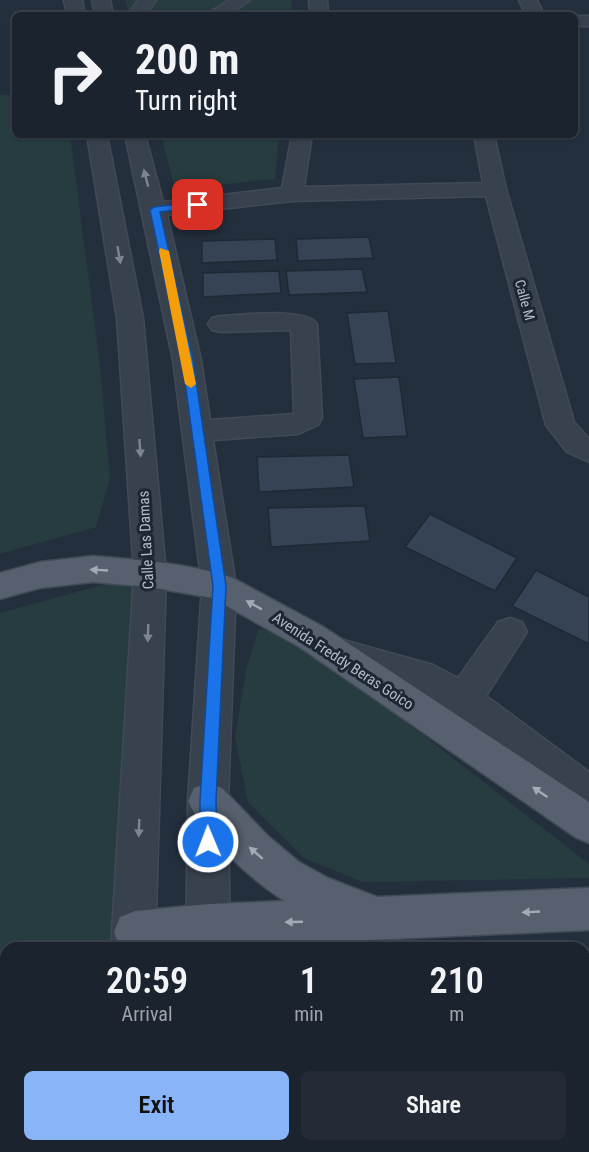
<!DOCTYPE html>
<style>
:root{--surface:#1b232e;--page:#242b36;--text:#f1f3f6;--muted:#a0a4aa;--line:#39404a;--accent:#8ab4f8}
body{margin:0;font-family:"Roboto Condensed",sans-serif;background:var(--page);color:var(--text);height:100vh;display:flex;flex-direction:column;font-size:22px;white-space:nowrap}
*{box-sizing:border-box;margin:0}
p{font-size:20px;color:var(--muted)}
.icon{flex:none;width:33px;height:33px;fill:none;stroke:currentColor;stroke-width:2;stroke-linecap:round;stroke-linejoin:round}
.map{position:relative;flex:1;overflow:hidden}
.drawer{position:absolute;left:0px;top:942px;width:590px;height:210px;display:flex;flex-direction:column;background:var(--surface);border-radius:18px 18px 0 0;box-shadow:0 2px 4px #0004,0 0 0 2px var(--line)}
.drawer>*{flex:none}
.hud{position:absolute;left:12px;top:12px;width:566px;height:126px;border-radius:9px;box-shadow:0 2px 4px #0004,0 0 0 2px var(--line);background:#1b232e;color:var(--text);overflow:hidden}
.pin{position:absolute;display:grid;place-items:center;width:51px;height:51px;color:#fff;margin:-26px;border-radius:12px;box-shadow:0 3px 9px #0006}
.me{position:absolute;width:66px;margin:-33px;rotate:359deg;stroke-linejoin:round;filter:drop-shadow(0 0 4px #0008)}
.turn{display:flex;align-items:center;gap:21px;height:126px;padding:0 24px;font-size:27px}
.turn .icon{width:78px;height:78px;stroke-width:2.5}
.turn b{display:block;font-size:42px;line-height:51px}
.eta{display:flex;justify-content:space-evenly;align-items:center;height:102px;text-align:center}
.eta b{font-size:36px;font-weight:600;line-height:42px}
.cta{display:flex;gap:12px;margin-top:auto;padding:12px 24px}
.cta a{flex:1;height:69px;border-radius:9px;background:var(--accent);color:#111;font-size:24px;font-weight:600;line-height:69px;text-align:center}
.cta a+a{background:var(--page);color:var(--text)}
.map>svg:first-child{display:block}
</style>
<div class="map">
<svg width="589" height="1152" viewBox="0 0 589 1152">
<rect width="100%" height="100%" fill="#242f3e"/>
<g fill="#263c3f">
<polygon points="125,0 292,0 291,15 129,15"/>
<polygon points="0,95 15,95 15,135 70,135 100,365 110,479 96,527 0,554"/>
<polygon points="161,135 279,135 275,179 175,189"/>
<polygon points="146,573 116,948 6,948 6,1146 101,1146 100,1152 0,1152 0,613"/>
<polygon points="284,627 589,864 589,878 363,882 304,858 248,802 235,737 246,670 258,630"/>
<polygon points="584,1040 589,1040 589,1152 294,1152 298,1146 584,1146"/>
</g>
<g fill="#364354" stroke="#1f2835" stroke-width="1.5">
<polygon points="369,237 373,258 298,261 296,239"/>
<polygon points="275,239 277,260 202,263 202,241"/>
<polygon points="362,269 367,292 289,295 286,271"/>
<polygon points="279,271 281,293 203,297 203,273"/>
<polygon points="388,311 396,363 355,364 347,313"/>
<polygon points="399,377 407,436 363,438 354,379"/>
<polygon points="349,455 354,487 259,492 257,457"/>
<polygon points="365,506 370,541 271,547 268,508"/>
<polygon points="430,514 517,558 495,591 405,547"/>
<polygon points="536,570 589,597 589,644 512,606"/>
</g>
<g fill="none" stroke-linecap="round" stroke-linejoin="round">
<g stroke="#414a57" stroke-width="3">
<g id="minor">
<polygon points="64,0 82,0 85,15 67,15"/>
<polygon points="92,0 110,0 113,15 95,15"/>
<polygon points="138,0 156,0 146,15 128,15"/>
<polygon points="229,0 250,0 228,15 206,15"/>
<polygon points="309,0 327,0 328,15 310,15"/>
<polygon points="519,0 537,0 544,15 526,15"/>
<rect x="574" y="16" width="15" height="10"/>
<polygon points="87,135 107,135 143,318 166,574 155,948 111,948 134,574 117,318"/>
<path d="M125 135H145L163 202 282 188 292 135H312L304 187 483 183 474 135H494L506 189 574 422 589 439V462L567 452 546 425 486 196 292 201 167 215 201 360 210 420 294 414 291 330 221 332 212 330 208 324 212 318 221 316C242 315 306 307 317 324L322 418 318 425 298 434 213 440 236 586 228 801 230 948H186L188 801 202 586 173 360Z"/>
<polygon points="510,618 522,622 527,632 486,696 589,772 589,813 575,808 489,738 422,692 324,663 318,653 324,643 336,638 433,665 458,678 498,622"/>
<rect x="92" y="1146" width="48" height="6"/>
<rect x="175" y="1146" width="48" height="6"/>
</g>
</g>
<g stroke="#414a57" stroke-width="3">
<g id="major">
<path d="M93 556C139 560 187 563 231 577L322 626 589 802V843L575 837 298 646 212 598 150 587 93 582 40 588 0 599V573L40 562Z"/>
<path d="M208 783 222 788 268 836 299 862 328 878 377 897 589 888V930L191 948 120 947 114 932 120 917 135 911 209 904 285 901C253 882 203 835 188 801L194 788Z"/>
<rect x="584" y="976" width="5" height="44"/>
<polygon points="250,1146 299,1146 297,1152 248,1152"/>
</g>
</g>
<use href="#minor" fill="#38414e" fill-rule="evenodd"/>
<use href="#major" fill="#56606e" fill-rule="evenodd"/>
</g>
<defs><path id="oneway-solid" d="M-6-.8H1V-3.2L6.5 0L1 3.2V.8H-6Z" transform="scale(1.5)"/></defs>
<g fill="#7c8592">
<use href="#oneway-solid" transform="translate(146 178) rotate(-104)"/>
<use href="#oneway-solid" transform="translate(119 255) rotate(80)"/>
<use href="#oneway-solid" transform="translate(140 448) rotate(86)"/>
<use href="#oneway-solid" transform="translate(148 633) rotate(92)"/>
<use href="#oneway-solid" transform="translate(139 828) rotate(92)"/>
</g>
<g fill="#a1aab7">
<use href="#oneway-solid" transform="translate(99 570) rotate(-177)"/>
<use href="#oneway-solid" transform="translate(254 605) rotate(-151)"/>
<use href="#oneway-solid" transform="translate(540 792) rotate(-146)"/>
<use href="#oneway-solid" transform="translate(256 853) rotate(-139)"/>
<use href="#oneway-solid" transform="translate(531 912) rotate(177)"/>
<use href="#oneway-solid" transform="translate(294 922) rotate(178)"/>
</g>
<polygon fill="#1a73e8" stroke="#114b97" stroke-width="1.5" points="198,202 203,205 201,207 160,212 193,360 226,586 216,801 217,842 214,848 208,850 203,848 200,842 200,801 213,586 182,360 150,210 154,207"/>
<polygon fill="#f59e0b" points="160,248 169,251 196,384 191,388 185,384 159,251"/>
<g text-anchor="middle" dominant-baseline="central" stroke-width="6" stroke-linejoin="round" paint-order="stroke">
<g font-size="14" fill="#b4bcc9" stroke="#1d2633">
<text transform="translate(525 300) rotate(75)">Calle M</text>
</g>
<g font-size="15" fill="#b4bcc9" stroke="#1d2633">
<text transform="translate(146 540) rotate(-93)">Calle Las Damas</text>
<text transform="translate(343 661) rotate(33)">Avenida Freddy Beras Goico</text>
</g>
</g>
</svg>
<div class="pin" style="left:198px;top:205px;background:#d93025"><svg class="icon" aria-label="arrive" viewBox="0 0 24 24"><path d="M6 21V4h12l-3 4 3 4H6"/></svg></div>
<svg class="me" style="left:208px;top:842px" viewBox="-20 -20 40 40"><circle r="17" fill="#1a73e8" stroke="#fff" stroke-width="3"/><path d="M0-11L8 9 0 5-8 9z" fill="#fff"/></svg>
<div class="hud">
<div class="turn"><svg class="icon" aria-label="right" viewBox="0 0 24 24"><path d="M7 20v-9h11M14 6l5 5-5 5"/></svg><div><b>200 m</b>Turn right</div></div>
</div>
<section class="drawer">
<div class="eta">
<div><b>20:59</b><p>Arrival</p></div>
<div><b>1</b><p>min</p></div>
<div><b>210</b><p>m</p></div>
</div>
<div class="cta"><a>Exit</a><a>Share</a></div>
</section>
</div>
